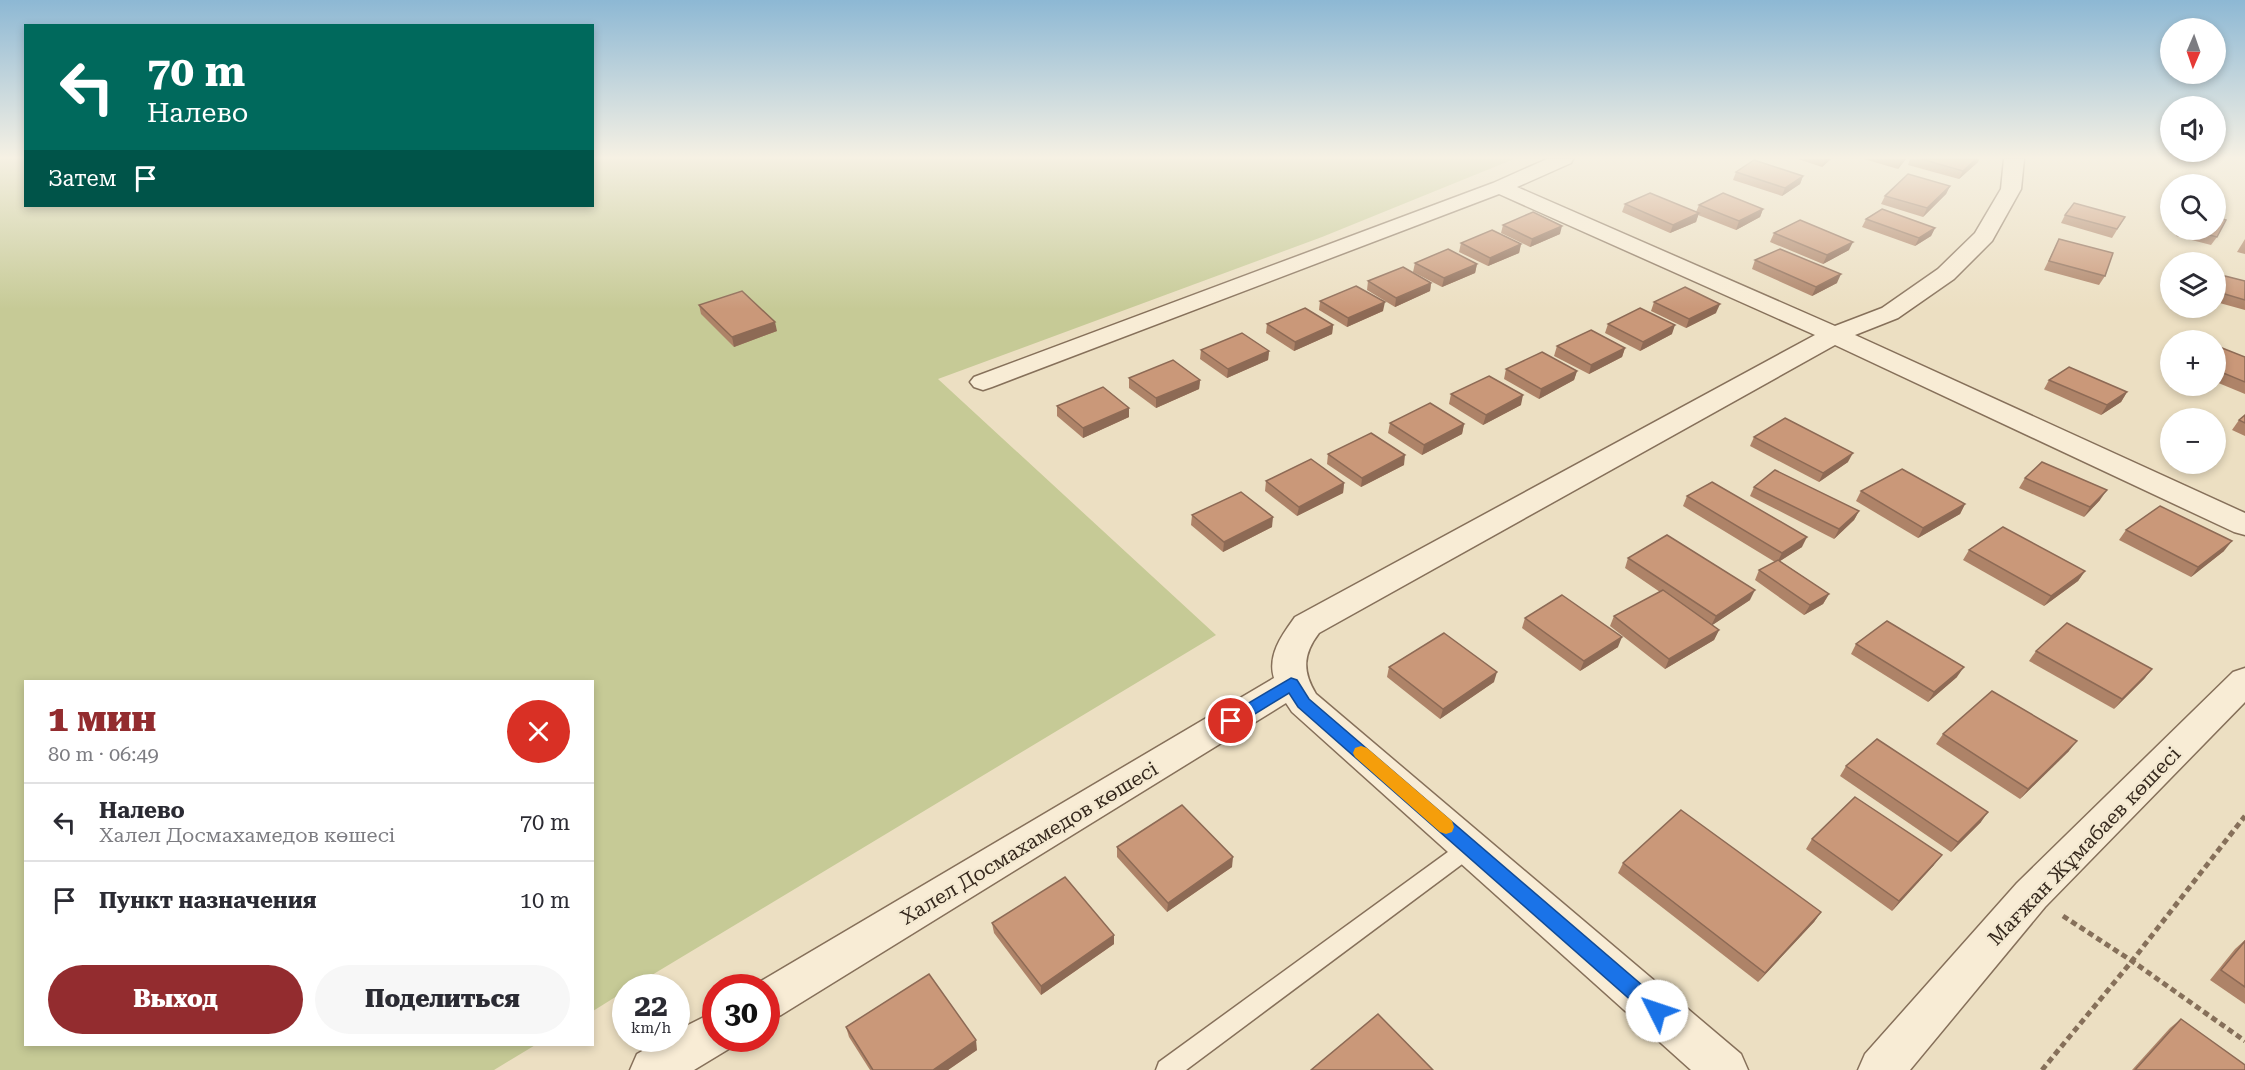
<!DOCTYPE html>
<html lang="ru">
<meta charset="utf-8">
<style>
:root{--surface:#fff;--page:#f7f7f7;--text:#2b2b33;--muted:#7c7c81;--line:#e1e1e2;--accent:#932c2f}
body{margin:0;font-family:"Roboto Serif",serif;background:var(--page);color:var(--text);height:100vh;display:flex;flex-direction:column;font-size:22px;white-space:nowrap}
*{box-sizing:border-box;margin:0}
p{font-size:20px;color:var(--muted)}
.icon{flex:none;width:33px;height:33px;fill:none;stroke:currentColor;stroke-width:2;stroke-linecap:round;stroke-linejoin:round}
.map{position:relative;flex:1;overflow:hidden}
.drawer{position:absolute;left:24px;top:680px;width:570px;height:366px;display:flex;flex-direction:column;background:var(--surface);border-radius:0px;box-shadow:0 3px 9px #0003}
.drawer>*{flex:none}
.guide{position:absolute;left:24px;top:24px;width:570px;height:183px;border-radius:0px;box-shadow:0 3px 9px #0003;background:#00695c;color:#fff;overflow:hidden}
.needle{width:39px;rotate:182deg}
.fabs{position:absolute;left:2160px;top:18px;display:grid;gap:12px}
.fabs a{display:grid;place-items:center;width:66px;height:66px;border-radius:50%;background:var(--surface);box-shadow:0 3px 9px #0003;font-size:30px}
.speed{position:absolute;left:612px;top:974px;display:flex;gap:12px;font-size:30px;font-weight:700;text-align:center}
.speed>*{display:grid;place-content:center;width:78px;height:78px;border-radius:50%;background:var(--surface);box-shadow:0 3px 9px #0003;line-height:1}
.speed small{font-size:15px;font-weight:400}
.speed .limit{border:9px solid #d22;background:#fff;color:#111}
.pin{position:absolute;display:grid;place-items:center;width:51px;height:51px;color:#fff;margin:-26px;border:3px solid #fff;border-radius:50%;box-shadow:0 2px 6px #0007}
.me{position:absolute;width:66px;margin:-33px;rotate:311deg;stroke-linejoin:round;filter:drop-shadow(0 0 4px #0008)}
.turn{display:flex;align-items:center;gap:21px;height:126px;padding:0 24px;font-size:27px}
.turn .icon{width:78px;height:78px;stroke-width:2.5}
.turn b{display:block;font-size:42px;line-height:51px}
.then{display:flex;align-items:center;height:57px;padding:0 24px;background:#0003;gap:12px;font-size:22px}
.round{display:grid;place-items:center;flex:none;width:63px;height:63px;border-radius:32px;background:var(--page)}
.headline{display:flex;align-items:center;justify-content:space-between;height:102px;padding:0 24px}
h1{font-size:36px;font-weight:800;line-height:45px;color:var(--accent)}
.primary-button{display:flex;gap:12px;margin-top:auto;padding:12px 24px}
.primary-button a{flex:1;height:69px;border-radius:36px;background:var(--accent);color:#fff;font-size:24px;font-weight:800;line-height:69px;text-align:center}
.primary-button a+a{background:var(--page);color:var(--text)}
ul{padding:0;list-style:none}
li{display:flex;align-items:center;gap:18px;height:78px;padding:0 24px;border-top:2px solid var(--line)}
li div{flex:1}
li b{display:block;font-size:22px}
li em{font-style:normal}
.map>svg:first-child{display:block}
</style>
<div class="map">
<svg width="2245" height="1070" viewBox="0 0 2245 1070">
<rect width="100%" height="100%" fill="#ecdfc2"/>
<polygon fill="#c6ca96" points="0,159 25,159 26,206 592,206 593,159 1514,159 1322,237 938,379 1216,635 632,987 626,987 625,991 593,1011 592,681 26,681 26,1044 537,1044 494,1070 0,1070"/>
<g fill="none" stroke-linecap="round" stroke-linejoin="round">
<g stroke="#86705a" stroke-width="3">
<polygon id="lane" points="1470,839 1477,841 1480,847 1477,853 1186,1070 1156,1070 1159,1062 1463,841"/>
</g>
<g stroke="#86705a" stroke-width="3">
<g id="street">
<path d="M1547 159H1573L1571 163 1517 187 1835 326 1882 308 1938 269 1975 233 2001 189 2004 159H2024L2021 189 1992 241 1954 279 1898 318 1855 335 2245 513V535L2234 532 1835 345 1319 633C1303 654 1302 671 1316 694L1741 1054 1748 1070H1691L1292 712 1286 703 781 1015 766 1021V987H751L1274 678C1267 655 1282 635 1295 617L1815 335 1499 194 992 387 983 390 974 387 970 382 974 377 1493 183Z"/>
<polygon points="2245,668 2245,702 2045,907 1910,1070 1858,1070 1865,1054 2017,883 2233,672"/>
<polygon points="716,1011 716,1038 735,1038 732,1047 694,1070 630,1070 637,1054 665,1038 676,1038 676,1031"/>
</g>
</g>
<g stroke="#86705a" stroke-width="5" stroke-dasharray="6 4" stroke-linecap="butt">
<polyline points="2063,916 2132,961 2245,1041"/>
<polyline points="2042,1070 2132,961 2245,816"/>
</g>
<use href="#lane" fill="#f8ecd5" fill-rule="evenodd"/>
<use href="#street" fill="#f8ecd5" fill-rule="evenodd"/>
</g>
<g fill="#ae8368">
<polygon points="1798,159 1831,159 1822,167"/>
<polygon points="1864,159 1906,159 1898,169"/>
<polygon points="1910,159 1979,159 1978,162 1959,179 1908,165"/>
<polygon points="1736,172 1803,176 1800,184 1782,196 1733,180"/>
<polygon points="1950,186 1946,194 1923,217 1881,204 1885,196"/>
<polygon points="1625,204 1696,212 1699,205 1763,209 1760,217 1736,230 1698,215 1696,222 1670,233 1622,212"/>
<polygon points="2065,215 2125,217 2112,238 2061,223"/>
<polygon points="1866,219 1935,228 1931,236 1915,246 1862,227"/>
<polygon points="1503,225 1560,234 1530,247 1501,233"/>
<polygon points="2180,230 2216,230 2217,237 2211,245 2176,236"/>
<polygon points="1774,233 1849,250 1823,264 1770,242"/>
<polygon points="2059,239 2105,276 2099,285 2044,270"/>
<polygon points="2245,239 2245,254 2237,252"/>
<polygon points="1461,243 1521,244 1519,253 1488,266 1459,252"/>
<polygon points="1755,260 1837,283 1812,296 1752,269"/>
<polygon points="1415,263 1477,264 1475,273 1442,287 1413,272"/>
<polygon points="2225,276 2245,281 2245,310 2216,302 2216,293 2219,285"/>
<polygon points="1368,281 1431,283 1430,291 1395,307 1367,290"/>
<polygon points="1320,301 1383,311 1347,327 1319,310"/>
<polygon points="1654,302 1716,313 1686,328 1651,311"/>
<polygon points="699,305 777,331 734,347 701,314"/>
<polygon points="1267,324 1333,325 1332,334 1294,351 1266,333"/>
<polygon points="1608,324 1672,334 1640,351 1605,333"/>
<polygon points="1557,346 1625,348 1622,357 1589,374 1554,356"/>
<polygon points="2216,347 2245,357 2245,394 2216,382"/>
<polygon points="1201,350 1269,351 1268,360 1227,378 1200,359"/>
<polygon points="1506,369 1577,371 1574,380 1539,399 1504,379"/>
<polygon points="1129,378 1200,380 1199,389 1156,408 1129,388"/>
<polygon points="2049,380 2127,392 2121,402 2101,415 2044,389"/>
<polygon points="1451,394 1521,405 1483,425 1449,404"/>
<polygon points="1057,406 1129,417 1083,438 1057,416"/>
<polygon points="2245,415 2245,436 2232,430 2239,420"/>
<polygon points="1390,423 1464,424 1462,434 1422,455 1388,433"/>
<polygon points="1754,437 1848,462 1819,482 1750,446"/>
<polygon points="1328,454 1404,465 1361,487 1327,464"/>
<polygon points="2025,478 2100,500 2084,517 2019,488"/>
<polygon points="1266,481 1344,483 1343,493 1297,516 1265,491"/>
<polygon points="1754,487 1859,511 1854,520 1834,539 1750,496"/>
<polygon points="1861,491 1965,504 1960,514 1918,538 1856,501"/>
<polygon points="1687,496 1802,547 1780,561 1829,594 1823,604 1804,615 1755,580 1759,570 1775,562 1683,506"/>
<polygon points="1192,515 1272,527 1223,552 1191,525"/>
<polygon points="2126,530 2224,551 2191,577 2119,540"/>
<polygon points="1969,550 2085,571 2078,581 2044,606 1963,560"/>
<polygon points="1628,558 1750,600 1712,625 1719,630 1714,640 1665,669 1610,626 1614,616 1660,592 1625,568"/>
<polygon points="1525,618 1618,647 1580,671 1522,628"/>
<polygon points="1856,644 1957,677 1928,702 1851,654"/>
<polygon points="2036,651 2152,669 2144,679 2114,709 2029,661"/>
<polygon points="1389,667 1494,682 1440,719 1387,677"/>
<polygon points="1943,734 2069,751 2020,799 1936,744"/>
<polygon points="1846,766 1981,822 1951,852 1840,776"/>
<polygon points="1812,839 1934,865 1892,911 1806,849"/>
<polygon points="1117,847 1232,867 1167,912 1117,857"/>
<polygon points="1623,863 1821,912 1814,922 1758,982 1618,873"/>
<polygon points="992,923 1114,944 1041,995 994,933"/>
<polygon points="2245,940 2245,1004 2210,980 2235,949"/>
<polygon points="2181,1019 2245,1070 2132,1070 2170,1028"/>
<polygon points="846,1027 977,1050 948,1070 870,1070 849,1037"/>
</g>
<g fill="#8d6a55">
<polygon points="1825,159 1831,159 1822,167"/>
<polygon points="1902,159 1906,159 1898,169 1901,160"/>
<polygon points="1976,159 1979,159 1978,162 1959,179 1963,171"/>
<polygon points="1803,176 1800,184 1782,196 1785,188"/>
<polygon points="1950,186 1946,194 1923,217 1927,208"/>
<polygon points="1763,209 1760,217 1736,230 1739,221"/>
<polygon points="1699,213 1696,222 1670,233 1673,225"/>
<polygon points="1562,226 1560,234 1530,247 1532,239"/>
<polygon points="1935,228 1931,236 1915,246 1919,238"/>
<polygon points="1853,242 1849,250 1823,264 1827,255"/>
<polygon points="1521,244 1519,253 1488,266 1490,258"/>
<polygon points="1477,264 1475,273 1442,287 1444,278"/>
<polygon points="1841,274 1837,283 1812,296 1816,287"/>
<polygon points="1431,283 1430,291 1395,307 1396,298"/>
<polygon points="1385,302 1383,311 1347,327 1348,318"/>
<polygon points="1720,304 1716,313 1686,328 1689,319"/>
<polygon points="775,322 777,331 734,347 732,337"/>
<polygon points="1333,325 1332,334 1294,351 1295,342"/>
<polygon points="1675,325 1672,334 1640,351 1643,342"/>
<polygon points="1625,348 1622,357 1589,374 1591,365"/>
<polygon points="1269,351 1268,360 1227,378 1228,369"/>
<polygon points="1577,371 1574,380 1539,399 1541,389"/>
<polygon points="1200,380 1199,389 1156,408 1156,398"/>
<polygon points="2127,392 2121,402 2101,415 2107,405"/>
<polygon points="1523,395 1521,405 1483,425 1486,415"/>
<polygon points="1129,408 1129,417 1083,438 1083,428"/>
<polygon points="1464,424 1462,434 1422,455 1424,445"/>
<polygon points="1853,453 1848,462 1819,482 1823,473"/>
<polygon points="1405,455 1404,465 1361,487 1362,478"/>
<polygon points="1344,483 1343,493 1297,516 1299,507"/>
<polygon points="2107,490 2100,500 2084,517 2090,507"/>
<polygon points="1965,504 1960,514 1918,538 1923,528"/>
<polygon points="1859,511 1854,520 1834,539 1839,529"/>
<polygon points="1273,517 1272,527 1223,552 1224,542"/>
<polygon points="1807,537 1802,547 1777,563 1782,553"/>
<polygon points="2232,541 2224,551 2191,577 2198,567"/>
<polygon points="2085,571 2078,581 2044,606 2051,596"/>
<polygon points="1755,590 1750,600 1711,626 1716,616"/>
<polygon points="1829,594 1823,604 1804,615 1810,605"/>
<polygon points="1719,630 1714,640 1665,669 1669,659"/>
<polygon points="1622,637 1618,647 1580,671 1584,661"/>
<polygon points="1964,667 1957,677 1928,702 1934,692"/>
<polygon points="2152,669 2144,679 2114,709 2122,699"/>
<polygon points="1497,672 1494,682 1440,719 1443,709"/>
<polygon points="2077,741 2069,751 2020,799 2028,789"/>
<polygon points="1988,812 1981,822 1951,852 1958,842"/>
<polygon points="1942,855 1934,865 1892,911 1899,901"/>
<polygon points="1233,857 1232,867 1167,912 1168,903"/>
<polygon points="1821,912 1814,922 1758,982 1765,973"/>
<polygon points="1114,935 1114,944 1041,995 1041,986"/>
<polygon points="976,1040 977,1050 948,1070 933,1070"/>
</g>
<g fill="#ca9879" stroke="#8d6a55" stroke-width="1.5">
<polygon points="1921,159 1976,159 1963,171"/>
<polygon points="1754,160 1803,176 1785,188 1736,172"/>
<polygon points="1908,174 1950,186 1927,208 1885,196"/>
<polygon points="1650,193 1699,213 1673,225 1625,204"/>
<polygon points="1723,193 1763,209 1739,221 1699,205"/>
<polygon points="2074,203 2125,217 2117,229 2065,215"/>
<polygon points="1882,209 1935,228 1919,238 1866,219"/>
<polygon points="1533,212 1562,226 1532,239 1503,225"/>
<polygon points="2216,217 2226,220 2217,237 2190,230 2216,230"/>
<polygon points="1800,220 1853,242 1827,255 1774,233"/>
<polygon points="1492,230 1521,244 1490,258 1461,243"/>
<polygon points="2059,239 2113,253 2105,276 2049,261"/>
<polygon points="1448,249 1477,264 1444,278 1415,263"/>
<polygon points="1780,249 1841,274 1816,287 1755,260"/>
<polygon points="1403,267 1431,283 1396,298 1368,281"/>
<polygon points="2225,276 2245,281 2245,300 2218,292"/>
<polygon points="1356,286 1385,302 1348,318 1320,301"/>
<polygon points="1685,287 1720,304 1689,319 1654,302"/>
<polygon points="742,291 775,322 732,337 699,305"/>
<polygon points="1305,308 1333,325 1295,342 1267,324"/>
<polygon points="1640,308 1675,325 1643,342 1608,324"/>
<polygon points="1591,330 1625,348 1591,365 1557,346"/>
<polygon points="1242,333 1269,351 1228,369 1201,350"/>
<polygon points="2217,346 2245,357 2245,382 2216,370 2216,347"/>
<polygon points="1542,352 1577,371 1541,389 1506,369"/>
<polygon points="1173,360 1200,380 1156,398 1129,378"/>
<polygon points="2069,367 2127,392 2107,405 2049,380"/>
<polygon points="1489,376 1523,395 1486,415 1451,394"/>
<polygon points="1103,387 1129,408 1083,428 1057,406"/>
<polygon points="1430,403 1464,424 1424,445 1390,423"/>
<polygon points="2245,415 2245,423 2239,420"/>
<polygon points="1785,418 1853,453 1823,473 1754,437"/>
<polygon points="1371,433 1405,455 1362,478 1328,454"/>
<polygon points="1311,459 1344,483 1299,507 1266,481"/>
<polygon points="2042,462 2107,490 2090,507 2025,478"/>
<polygon points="1902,469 1965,504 1923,528 1861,491"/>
<polygon points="1775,470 1859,511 1839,529 1754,487"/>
<polygon points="1712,482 1807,537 1782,553 1687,496"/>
<polygon points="1241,492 1273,517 1224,542 1192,515"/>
<polygon points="2160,506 2232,541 2198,567 2126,530"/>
<polygon points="2003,527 2085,571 2051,596 1969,550"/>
<polygon points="1667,535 1755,590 1716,616 1628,558"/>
<polygon points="1778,560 1829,594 1810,605 1759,570"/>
<polygon points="1663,590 1719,630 1669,659 1614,616"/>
<polygon points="1562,595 1622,637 1584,661 1525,618"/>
<polygon points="1887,621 1964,667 1934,692 1856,644"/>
<polygon points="2067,623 2152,669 2122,699 2036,651"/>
<polygon points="1444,633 1497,672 1443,709 1389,667"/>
<polygon points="1992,691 2077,741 2028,789 1943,734"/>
<polygon points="1877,739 1988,812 1958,842 1846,766"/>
<polygon points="1855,797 1942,855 1899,901 1812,839"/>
<polygon points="1182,805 1233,857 1168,903 1117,847"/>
<polygon points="1681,810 1821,912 1765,973 1623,863"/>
<polygon points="1065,877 1114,935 1041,986 992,923"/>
<polygon points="2245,941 2245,987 2221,970"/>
<polygon points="929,974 976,1040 933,1070 873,1070 846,1027"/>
<polygon points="1378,1014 1433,1070 1311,1070"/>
<polygon points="2181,1019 2245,1065 2245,1070 2135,1070"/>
</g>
<linearGradient id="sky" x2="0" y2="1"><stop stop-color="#8db8d4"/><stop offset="0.51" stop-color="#f6f1e4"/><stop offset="1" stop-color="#f6f1e4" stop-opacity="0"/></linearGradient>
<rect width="2245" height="309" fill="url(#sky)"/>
<polygon fill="#1a73e8" stroke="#114b97" stroke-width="1.5" points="1291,678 1297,680 1309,699 1664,1004 1667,1011 1664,1017 1657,1020 1650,1017 1298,707 1289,693 1237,725 1231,727 1225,725 1223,721 1225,717"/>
<polygon fill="#f59e0b" points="1361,746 1367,748 1452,821 1454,827 1452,832 1446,834 1440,832 1355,757 1353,753 1355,748"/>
<g text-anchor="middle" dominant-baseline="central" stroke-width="5" stroke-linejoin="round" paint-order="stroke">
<g font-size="20" fill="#36291e" stroke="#f4e9d1">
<text transform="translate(1029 843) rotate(-31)">Халел Досмахамедов көшесі</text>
<text transform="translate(2084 846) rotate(-46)">Мағжан Жұмабаев көшесі</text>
</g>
</g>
</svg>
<div class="fabs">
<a><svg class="needle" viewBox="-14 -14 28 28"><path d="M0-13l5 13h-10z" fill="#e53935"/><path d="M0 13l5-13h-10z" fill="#7c7c81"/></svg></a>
<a><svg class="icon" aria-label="sound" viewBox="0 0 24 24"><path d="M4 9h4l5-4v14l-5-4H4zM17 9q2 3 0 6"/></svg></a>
<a><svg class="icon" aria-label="search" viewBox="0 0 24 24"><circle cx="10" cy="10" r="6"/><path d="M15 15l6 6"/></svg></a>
<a><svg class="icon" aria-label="layers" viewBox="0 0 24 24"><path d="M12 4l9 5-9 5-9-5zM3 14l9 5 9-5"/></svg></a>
<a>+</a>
<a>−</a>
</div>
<div class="speed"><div>22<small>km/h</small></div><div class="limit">30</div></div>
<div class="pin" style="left:1231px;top:721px;background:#d93025"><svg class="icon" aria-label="arrive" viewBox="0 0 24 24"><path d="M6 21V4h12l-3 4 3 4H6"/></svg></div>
<svg class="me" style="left:1657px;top:1011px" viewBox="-20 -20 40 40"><circle r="19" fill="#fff"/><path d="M0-13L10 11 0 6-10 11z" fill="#1a73e8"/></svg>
<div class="guide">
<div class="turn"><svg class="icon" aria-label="left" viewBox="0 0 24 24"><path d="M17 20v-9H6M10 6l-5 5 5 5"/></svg><div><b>70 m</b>Налево</div></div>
<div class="then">Затем<svg class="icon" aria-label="arrive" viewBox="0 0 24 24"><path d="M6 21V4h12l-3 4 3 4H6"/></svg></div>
</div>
<section class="drawer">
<div class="headline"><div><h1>1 мин</h1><p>80 m · 06:49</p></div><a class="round" style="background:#d93025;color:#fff"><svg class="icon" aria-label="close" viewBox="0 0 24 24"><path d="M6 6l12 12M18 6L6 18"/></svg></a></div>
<ul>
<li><svg class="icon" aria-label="left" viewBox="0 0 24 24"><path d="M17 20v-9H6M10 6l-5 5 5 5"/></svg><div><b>Налево</b><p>Халел Досмахамедов көшесі</p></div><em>70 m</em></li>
<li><svg class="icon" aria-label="arrive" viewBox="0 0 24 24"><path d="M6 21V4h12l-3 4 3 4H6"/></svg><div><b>Пункт назначения</b></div><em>10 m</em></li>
</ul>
<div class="primary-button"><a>Выход</a><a>Поделиться</a></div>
</section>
</div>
